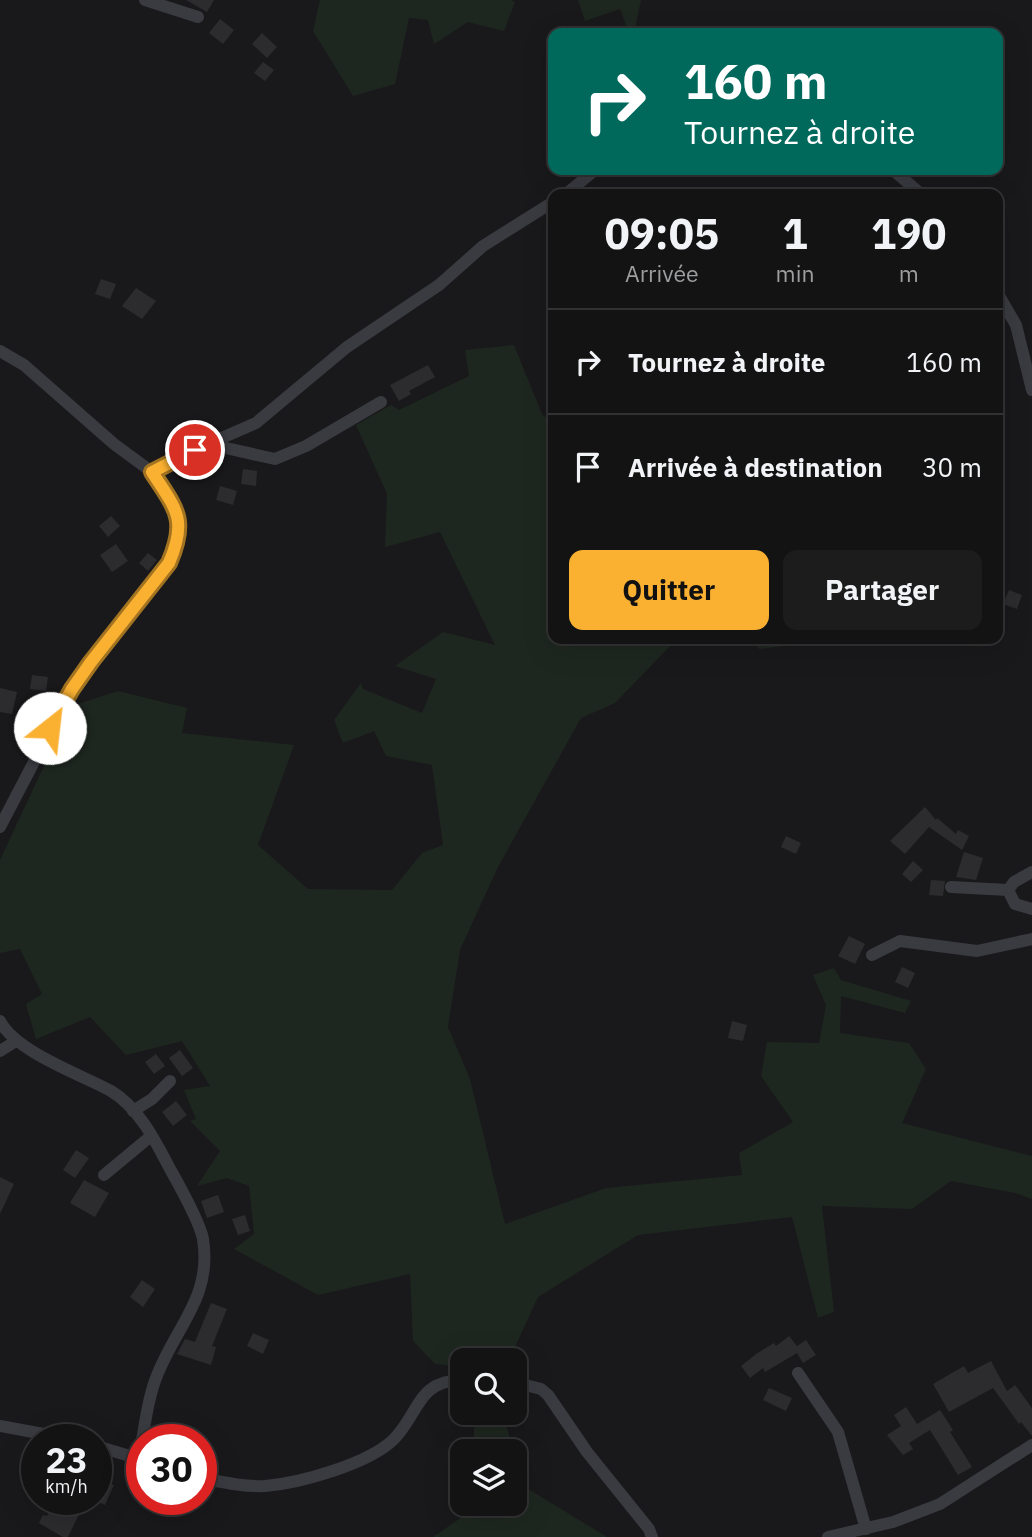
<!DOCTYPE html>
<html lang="fr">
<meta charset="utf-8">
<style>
:root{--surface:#131314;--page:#1c1c1d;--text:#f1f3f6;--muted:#9d9ea0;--line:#323234;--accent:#fab132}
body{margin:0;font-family:"IBM Plex Sans",sans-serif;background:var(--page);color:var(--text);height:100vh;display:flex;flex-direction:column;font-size:26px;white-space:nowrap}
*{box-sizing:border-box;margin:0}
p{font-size:23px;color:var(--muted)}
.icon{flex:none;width:38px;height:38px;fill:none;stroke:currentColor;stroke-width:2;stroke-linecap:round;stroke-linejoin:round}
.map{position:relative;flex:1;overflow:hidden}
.details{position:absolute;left:548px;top:189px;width:455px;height:455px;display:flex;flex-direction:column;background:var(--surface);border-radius:14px;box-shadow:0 7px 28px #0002,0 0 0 2px var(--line)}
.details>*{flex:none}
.hud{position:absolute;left:548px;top:28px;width:455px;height:147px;border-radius:14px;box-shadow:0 7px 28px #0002,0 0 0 2px var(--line);background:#00695c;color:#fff;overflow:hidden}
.fabs{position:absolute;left:450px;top:1348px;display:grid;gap:14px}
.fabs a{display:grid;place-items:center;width:77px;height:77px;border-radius:14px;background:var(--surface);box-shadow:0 7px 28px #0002,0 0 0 2px var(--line);font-size:35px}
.speed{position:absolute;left:21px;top:1424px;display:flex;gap:14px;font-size:35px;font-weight:700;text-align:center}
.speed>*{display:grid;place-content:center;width:91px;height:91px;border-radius:50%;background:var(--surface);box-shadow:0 7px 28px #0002,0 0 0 2px var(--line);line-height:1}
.speed small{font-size:18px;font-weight:400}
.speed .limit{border:10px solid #d22;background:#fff;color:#111}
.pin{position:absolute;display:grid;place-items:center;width:60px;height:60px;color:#fff;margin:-30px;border:4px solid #fff;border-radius:50%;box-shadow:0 2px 7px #0007}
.me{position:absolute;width:77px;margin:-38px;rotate:29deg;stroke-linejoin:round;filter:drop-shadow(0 0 5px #0008)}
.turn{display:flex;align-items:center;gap:24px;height:147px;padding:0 21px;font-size:32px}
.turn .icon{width:91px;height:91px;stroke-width:2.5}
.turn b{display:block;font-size:49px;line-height:60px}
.eta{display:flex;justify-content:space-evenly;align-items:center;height:119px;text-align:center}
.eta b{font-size:42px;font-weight:700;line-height:49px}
.button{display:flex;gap:14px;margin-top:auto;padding:14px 21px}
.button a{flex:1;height:80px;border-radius:14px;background:var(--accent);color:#111;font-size:28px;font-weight:700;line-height:80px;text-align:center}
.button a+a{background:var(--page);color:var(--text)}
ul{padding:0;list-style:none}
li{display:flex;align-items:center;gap:21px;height:105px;padding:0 21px;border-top:2px solid var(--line)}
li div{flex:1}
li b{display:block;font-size:26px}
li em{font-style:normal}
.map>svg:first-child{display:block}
</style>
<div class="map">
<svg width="1032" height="1537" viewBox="0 0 1032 1537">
<rect width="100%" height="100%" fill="#19191b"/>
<g fill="#1e271f">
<polygon points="320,0 511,0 515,2 504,31 468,22 434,44 428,20 409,18 395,84 353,96 313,31"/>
<polygon points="578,0 641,0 634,33 629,33 620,9 585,21"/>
<polygon points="514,345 542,414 553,424 553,639 677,639 615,703 581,718 498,867 460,950 448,1027 470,1079 505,1224 606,1188 742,1175 739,1153 793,1122 761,1076 767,1042 819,1043 826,1005 813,975 834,968 841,980 911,1001 905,1013 841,996 840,1033 909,1043 926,1069 902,1123 1032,1156 1032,1199 1015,1193 951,1181 912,1209 822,1206 834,1312 818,1318 792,1217 638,1235 538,1297 509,1360 462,1360 462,1367 435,1364 413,1341 410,1274 318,1295 234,1249 254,1234 249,1186 227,1178 197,1186 220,1151 190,1121 196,1119 184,1090 210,1086 182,1041 126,1055 90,1017 36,1039 26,1004 42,994 20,949 0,953 0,860 72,706 118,691 187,708 182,733 294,745 258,845 308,889 392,890 422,853 443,845 432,765 386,756 374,731 343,743 334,720 361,683 363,689 422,713 436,679 395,666 443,632 495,645 440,532 385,547 387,494 356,425 391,405 399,410 469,376 465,350"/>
<polygon points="752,639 808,639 809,643 759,649"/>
<polygon points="474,1412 502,1412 514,1451 474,1451"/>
<polygon points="515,1452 525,1487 607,1537 433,1537 475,1508 475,1503 514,1503"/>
</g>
<g fill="#2c2c2f">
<polygon points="186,0 214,0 207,12"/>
<polygon points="220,19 234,30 223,44 209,33"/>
<polygon points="262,33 277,47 267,58 252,44"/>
<polygon points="263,62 274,70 265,81 254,73"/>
<polygon points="101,279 116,284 110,299 95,294"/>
<polygon points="136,288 156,301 142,319 122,306"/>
<polygon points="428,365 435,377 409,391 411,394 399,401 390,385"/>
<polygon points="243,469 257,471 256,486 241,484"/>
<polygon points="220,486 237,491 233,505 216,500"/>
<polygon points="111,516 120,526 108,537 99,526"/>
<polygon points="116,544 128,561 112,572 100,555"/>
<polygon points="148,553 157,560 148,571 139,563"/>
<polygon points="1009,590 1022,595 1017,609 1003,604"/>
<polygon points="32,675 48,677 46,691 30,689"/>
<polygon points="0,688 17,692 12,714 0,712"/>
<polygon points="22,725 37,728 33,744 18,740"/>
<polygon points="925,807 936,820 937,818 956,834 958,830 969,836 962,850 929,827 905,854 890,841"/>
<polygon points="786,836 801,843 796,854 781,847"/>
<polygon points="964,852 983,858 976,880 956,877"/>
<polygon points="913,861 923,870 911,882 902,874"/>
<polygon points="931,880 945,881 943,896 929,895"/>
<polygon points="849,936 865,944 855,964 838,956"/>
<polygon points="902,967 915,973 908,988 895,982"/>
<polygon points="732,1021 747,1025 743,1041 728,1038"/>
<polygon points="180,1050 193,1068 182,1076 169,1058"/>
<polygon points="156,1054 165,1066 154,1074 145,1062"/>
<polygon points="176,1101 187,1115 173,1126 162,1112"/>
<polygon points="76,1150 89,1158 75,1178 63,1170"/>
<polygon points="0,1177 14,1184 0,1214"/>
<polygon points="84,1180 109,1193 95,1217 70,1203"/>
<polygon points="218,1195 224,1212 207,1218 201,1201"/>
<polygon points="245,1215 250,1231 238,1235 232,1219"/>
<polygon points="142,1280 155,1289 143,1307 130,1297"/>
<polygon points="211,1303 227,1309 212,1346 216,1347 211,1365 177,1354 185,1339 195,1342"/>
<polygon points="253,1333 269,1340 263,1354 247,1346"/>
<polygon points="789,1336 797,1346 806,1340 816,1355 803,1363 797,1353 765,1372 763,1368 750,1378 741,1366 756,1354 774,1343 776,1346"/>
<polygon points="991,1361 1007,1391 1015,1385 1032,1408 1032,1436 1021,1422 1019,1424 993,1388 949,1412 933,1384 964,1366 968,1373"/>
<polygon points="769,1388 792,1398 786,1411 763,1400"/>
<polygon points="906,1407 917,1424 940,1410 953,1430 950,1432 972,1467 958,1475 930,1430 909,1443 913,1449 903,1455 887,1435 901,1426 894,1415"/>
<polygon points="100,1479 114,1485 105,1505 96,1501 96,1488"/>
<polygon points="56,1500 86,1500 68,1537 63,1537 39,1523 43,1515 47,1516"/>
</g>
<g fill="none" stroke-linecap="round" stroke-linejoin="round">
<g stroke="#3a3b41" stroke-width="12">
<polyline points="145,0 198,17"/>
<polyline points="893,170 921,194"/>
<polyline points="566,194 595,170"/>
<polyline points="998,294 1016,325 1032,390"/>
<polyline points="0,351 24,365 114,444 152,472 174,506 178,518 180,530 177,545 169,563 91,661 72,689 0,827"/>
<polyline points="208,444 275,459 306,446 381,402"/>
<polyline points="152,472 208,444 256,423 347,347 439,285 483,246 553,202"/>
<polyline points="1032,872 1014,882 1008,890 1015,904 1032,909"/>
<polyline points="951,887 1008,890"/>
<polyline points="872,955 900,941 977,951 1032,939"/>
<path d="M0 1021C16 1052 80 1074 111 1091 138 1107 155 1140 169 1167 178 1183 200 1222 203 1239 212 1296 178 1324 158 1373 149 1394 146 1418 142 1440"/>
<polyline points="0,1051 16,1041"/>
<polyline points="133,1111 152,1099 170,1081"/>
<polyline points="104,1175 151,1136"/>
<polyline points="798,1373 838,1432 866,1529"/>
<polyline points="514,1382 541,1389 548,1395 587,1452 649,1529 652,1537"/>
<polyline points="0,1426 76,1440"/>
<polyline points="96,1446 140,1459"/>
<path d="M201 1478C222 1482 244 1487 265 1486 300 1483 369 1464 394 1439 420 1412 417 1381 462 1380"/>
<polyline points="828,1537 893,1522 940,1504 1032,1445"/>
</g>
</g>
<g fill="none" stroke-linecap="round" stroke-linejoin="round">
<g stroke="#a27320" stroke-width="18">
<path id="route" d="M50 728 72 689 91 662 169 563C188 519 176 509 152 472L195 450"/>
</g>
<use href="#route" stroke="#fab132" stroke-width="12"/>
</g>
</svg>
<div class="fabs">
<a><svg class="icon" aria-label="search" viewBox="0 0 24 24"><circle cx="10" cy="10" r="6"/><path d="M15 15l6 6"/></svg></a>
<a><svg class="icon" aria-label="layers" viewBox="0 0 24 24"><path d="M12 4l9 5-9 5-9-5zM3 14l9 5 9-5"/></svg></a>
</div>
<div class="speed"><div>23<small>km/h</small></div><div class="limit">30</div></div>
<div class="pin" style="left:195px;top:450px;background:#d93025"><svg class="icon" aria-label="arrive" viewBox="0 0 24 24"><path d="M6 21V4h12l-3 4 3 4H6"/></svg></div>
<svg class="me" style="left:50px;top:728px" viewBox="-20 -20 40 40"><circle r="19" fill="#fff"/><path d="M0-13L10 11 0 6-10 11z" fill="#fab132"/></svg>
<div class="hud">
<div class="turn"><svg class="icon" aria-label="right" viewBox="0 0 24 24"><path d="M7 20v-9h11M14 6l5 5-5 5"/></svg><div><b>160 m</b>Tournez à droite</div></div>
</div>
<section class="details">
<div class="eta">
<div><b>09:05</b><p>Arrivée</p></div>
<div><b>1</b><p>min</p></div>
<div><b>190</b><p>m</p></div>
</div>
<ul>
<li><svg class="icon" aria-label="right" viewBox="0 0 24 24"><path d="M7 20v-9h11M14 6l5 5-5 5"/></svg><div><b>Tournez à droite</b></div><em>160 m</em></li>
<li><svg class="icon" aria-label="arrive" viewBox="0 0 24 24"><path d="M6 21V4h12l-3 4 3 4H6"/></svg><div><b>Arrivée à destination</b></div><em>30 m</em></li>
</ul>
<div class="button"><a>Quitter</a><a>Partager</a></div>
</section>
</div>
